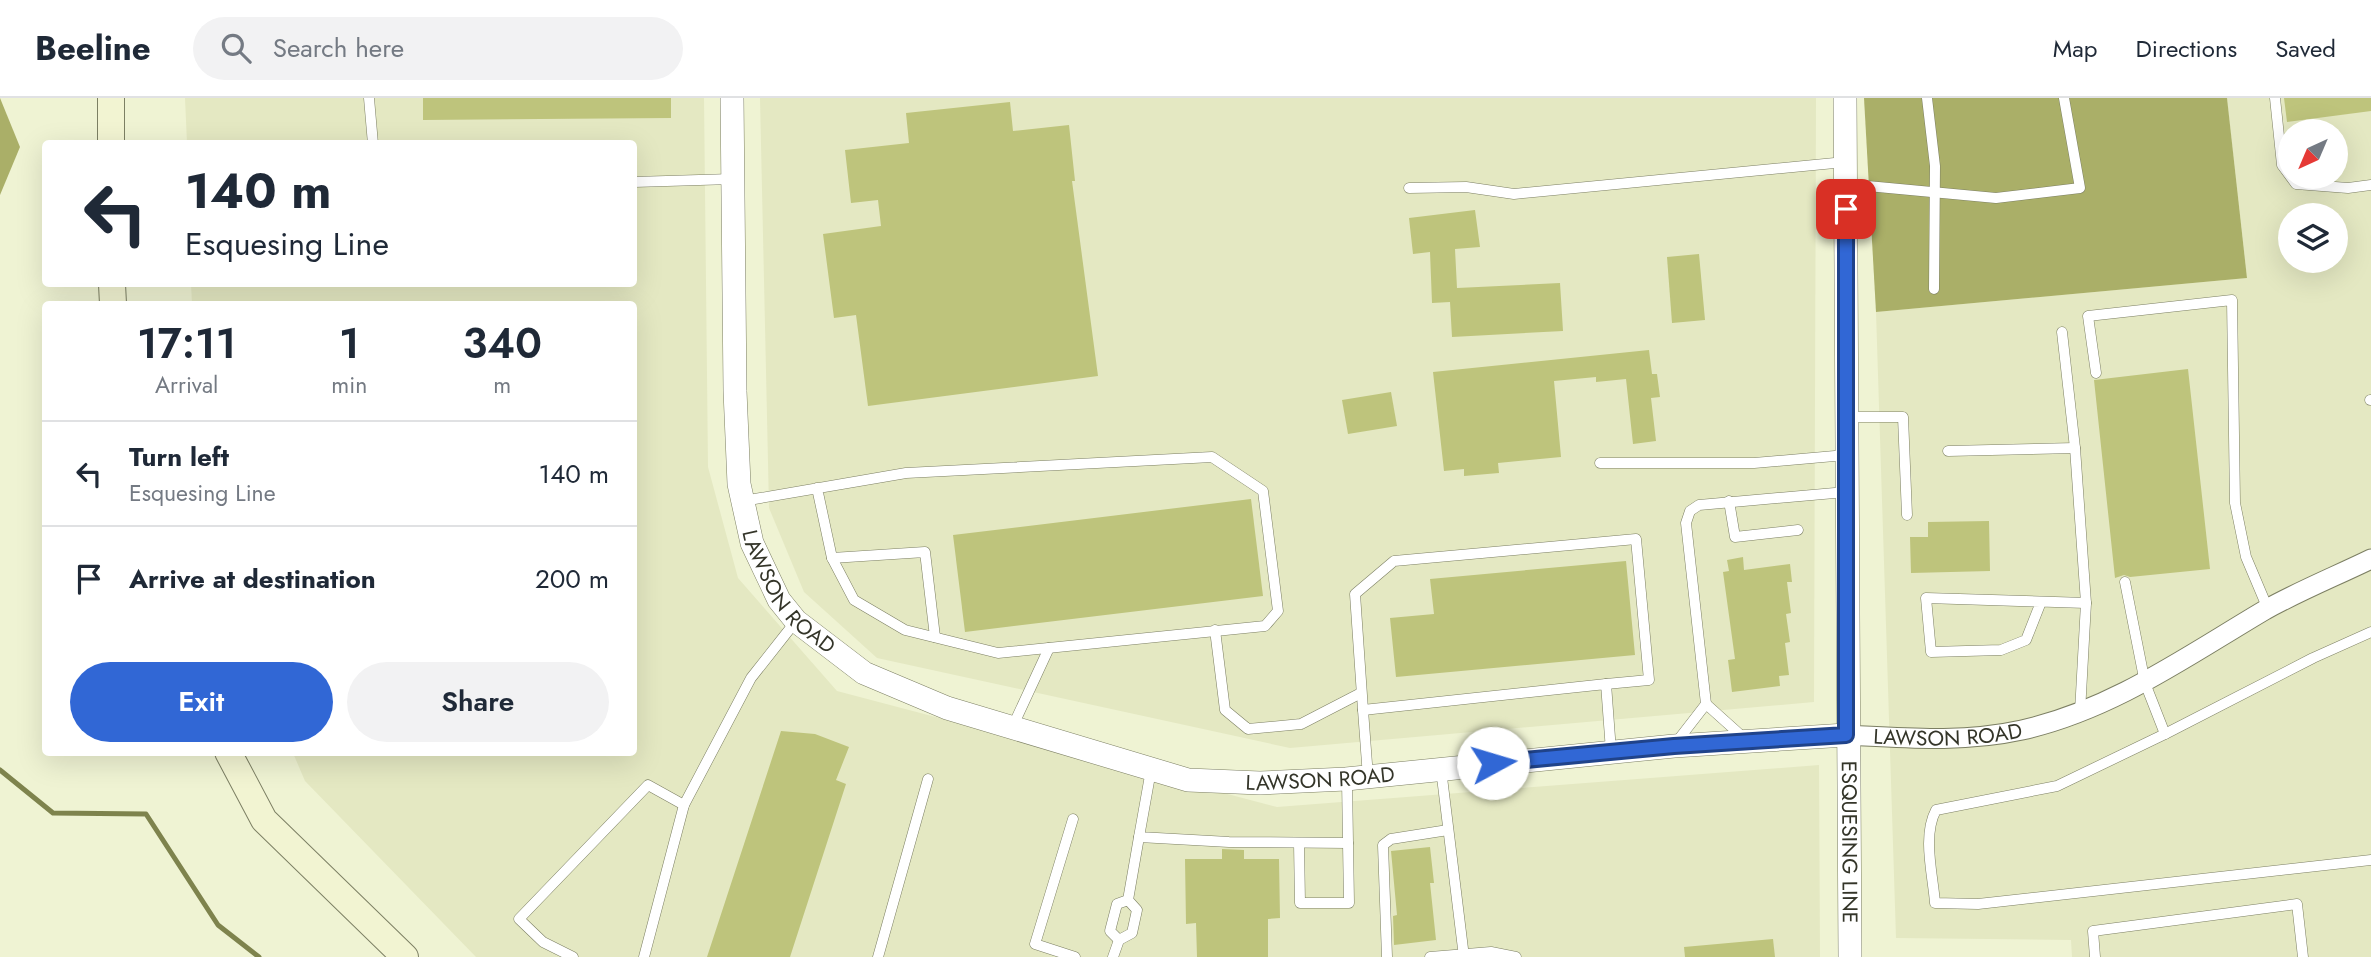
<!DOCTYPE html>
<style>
:root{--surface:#fff;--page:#f2f2f3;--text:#1f2937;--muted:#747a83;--line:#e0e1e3;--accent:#3167d5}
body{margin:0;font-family:Jost,sans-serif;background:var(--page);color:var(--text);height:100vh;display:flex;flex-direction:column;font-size:26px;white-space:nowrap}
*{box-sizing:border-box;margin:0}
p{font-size:23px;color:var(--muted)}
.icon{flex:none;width:38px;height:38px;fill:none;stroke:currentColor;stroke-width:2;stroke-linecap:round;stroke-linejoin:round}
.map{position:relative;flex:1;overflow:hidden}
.side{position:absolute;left:42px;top:203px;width:595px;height:455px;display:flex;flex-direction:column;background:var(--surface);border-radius:7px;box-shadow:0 7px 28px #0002}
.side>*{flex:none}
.hud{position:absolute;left:42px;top:42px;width:595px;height:147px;border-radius:7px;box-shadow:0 7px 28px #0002;background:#fff;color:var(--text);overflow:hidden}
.needle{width:46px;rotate:224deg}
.tools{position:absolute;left:2278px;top:21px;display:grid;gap:14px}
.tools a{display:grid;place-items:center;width:70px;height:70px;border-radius:50%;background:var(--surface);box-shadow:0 7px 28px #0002;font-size:35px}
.pin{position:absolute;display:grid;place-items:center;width:60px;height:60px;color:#fff;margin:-30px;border-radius:14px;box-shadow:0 4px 10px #0006}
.me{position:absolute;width:77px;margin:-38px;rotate:84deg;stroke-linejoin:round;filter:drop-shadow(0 0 5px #0008)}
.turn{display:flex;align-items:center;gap:24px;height:147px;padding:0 28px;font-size:32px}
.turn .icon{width:91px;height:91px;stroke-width:2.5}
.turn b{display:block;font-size:49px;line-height:60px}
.eta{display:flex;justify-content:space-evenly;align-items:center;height:119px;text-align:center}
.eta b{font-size:42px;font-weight:600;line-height:49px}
.primary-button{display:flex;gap:14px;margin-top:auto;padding:14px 28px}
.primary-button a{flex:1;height:80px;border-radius:42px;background:var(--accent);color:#fff;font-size:28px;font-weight:600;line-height:80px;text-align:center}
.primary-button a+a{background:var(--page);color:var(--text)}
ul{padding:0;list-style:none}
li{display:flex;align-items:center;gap:21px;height:105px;padding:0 28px;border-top:2px solid var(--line)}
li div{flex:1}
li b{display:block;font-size:26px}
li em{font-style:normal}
header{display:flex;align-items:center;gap:42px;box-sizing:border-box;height:98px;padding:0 35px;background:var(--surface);border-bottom:2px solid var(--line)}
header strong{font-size:33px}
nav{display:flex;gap:38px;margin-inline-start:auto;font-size:24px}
.search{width:490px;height:63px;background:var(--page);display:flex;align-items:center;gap:18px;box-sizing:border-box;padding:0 24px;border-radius:38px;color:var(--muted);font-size:26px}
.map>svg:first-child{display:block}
</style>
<header>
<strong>Beeline</strong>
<div class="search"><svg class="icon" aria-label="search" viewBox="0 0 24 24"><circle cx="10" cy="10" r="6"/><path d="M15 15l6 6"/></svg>Search here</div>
<nav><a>Map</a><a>Directions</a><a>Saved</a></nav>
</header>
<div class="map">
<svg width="2371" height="859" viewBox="0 0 2371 859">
<rect width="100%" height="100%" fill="#eff3d3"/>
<g fill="#e4e8c2" fill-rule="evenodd">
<polygon points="185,0 704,0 708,369 738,480 837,593 1277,709 1819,667 1820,859 476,859 305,683 293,655 634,654 634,206 192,206 191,186 634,186 634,46 187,45"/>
<polygon points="760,0 1816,0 1814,604 1290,650 877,560 804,494 769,410"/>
<path d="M2227 0H2371V859H2072L2071 842 1896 840 1876 214 2247 180ZM2291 33H2336V79H2291ZM2291 117H2336V163H2291Z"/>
</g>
<g fill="#aaaf68">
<polygon points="0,0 20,49 0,97"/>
<polygon points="1864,0 2227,0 2247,180 1876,214"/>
</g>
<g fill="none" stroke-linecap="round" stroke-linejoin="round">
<polyline stroke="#7e834d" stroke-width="5" points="0,672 53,715 146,716 218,827 259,859"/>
</g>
<g fill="#bec47c">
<polygon points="423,0 671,0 671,20 423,22"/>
<polygon points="2284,0 2371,0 2371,13 2287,24"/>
<polygon points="1010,4 1013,33 1069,27 1075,83 1072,83 1098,278 868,308 856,217 834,220 823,136 881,128 878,102 851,105 845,52 909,45 906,15"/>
<polygon points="1475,112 1480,149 1455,151 1457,190 1560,185 1563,233 1452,239 1450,204 1432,205 1430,154 1413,156 1409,120"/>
<polygon points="1699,156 1705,222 1672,225 1667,159"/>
<polygon points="1649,252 1652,276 1657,276 1660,299 1651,300 1656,343 1633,346 1626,281 1596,284 1596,279 1554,283 1561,359 1498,365 1499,375 1464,378 1464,371 1444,373 1433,274"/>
<polygon points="2188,271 2210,471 2130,479 2124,477 2115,480 2094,282"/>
<polygon points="1391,294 1397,328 1348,336 1342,302"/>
<polygon points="1251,401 1263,498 965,534 953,437"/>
<polygon points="1989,423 1990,473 1911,475 1910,439 1928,439 1928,424"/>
<polygon points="1743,459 1744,472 1790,466 1792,484 1787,484 1791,515 1786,516 1790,544 1785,545 1789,577 1779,578 1780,588 1732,594 1728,562 1735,561 1723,474 1729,473 1727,462"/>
<polygon points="1626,463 1635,557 1396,579 1390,520 1434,516 1430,481"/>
<polygon points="781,633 815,636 849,649 836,682 846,686 790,859 707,859"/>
<polygon points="1430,749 1434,785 1430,785 1436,842 1394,847 1393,818 1397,817 1391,753"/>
<polygon points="1222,751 1244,752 1244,761 1279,761 1280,820 1268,821 1268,859 1197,859 1196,825 1186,826 1185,761 1222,761"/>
<polygon points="1773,841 1775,859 1685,859 1684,849"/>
</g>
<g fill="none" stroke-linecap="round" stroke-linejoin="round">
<g stroke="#7c7f63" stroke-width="11">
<g id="service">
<polyline points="369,0 373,46"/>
<polyline points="1927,0 1935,68 1934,191"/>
<polyline points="2275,0 2282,67 2296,86 2348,90 2371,87"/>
<polyline points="634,84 732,81"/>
<polyline points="1846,86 1996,100 2080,90 2064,0"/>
<polyline points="1409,90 1466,89 1514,96 1845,64"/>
<polyline points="2062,234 2075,350 2086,505 2080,614"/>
<polyline points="2096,275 2088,218 2232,202 2235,405 2246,459 2268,511"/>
<polyline points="2370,302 2371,302"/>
<polyline points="1847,319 1903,319 1907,417"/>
<polyline points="1948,353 2075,350"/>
<polyline points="1600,365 1754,365 1846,357"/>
<polyline points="743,403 906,375 1212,359 1263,393 1278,513 1265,528 998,555 905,532 854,502 832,460 817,390"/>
<polyline points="1729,403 1735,439 1798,432"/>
<polyline points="832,460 925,454 935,539"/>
<polyline points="2125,484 2145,585 2165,636 2313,560 2371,534"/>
<polyline points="2041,504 2026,542 2001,552 1931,554 1926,500 2086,505"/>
<polyline points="1215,532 1225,612 1248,631 1301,626 1361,595"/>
<polyline points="1706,606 1686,425 1690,413 1699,407 1846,394"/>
<polyline points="1363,612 1355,496 1394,463 1636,441 1649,582 1606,586"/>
<polyline points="1012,630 1049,550"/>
<path d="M2165 636 2057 688 1936 712C1922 738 1933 777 1935 805L1978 806 2371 762"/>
<polyline points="1675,646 1706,606 1745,641"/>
<polyline points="1441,671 1464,859"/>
<polyline points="1151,672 1139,739 1229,744 1348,745 1347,682"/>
<polyline points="1368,679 1363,612 1606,586 1611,653"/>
<polyline points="1073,721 1035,846 1075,859"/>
<polyline points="1299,745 1300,805 1349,805 1348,745"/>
<polyline points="1128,802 1117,806 1110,833 1119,842 1132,835 1137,812 1128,802 1139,739"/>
<polyline points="573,859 543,844 519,821 648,687 684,707"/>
<polyline points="644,859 684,707 751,580 796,523"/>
<polyline points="878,859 928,681"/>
<polyline points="1113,859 1119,842"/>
<polyline points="1387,859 1383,747 1391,741 1448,732"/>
<polyline points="1430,859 1491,854 1516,859"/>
<polyline points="2095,859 2093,833 2297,806 2303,859"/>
</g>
</g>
<g stroke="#7c7f63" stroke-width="21">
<g id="minor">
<path id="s1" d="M1846 637C1906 640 1963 645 2022 632 2112 612 2187 558 2265 512 2299 493 2336 478 2371 461"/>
</g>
</g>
<g stroke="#7c7f63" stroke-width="24">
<g id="tertiary">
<path id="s2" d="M732 0 735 293 739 386 752 445 779 502 796 523 864 575 947 610 1188 682 1260 685 1346 681 1674 648 1846 637"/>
<path id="s3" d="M1845 0 1850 859"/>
</g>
</g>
<g stroke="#7c7f63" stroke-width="28">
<g id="secondary">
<polyline points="111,0 111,46"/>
<polyline points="112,186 113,206"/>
<polyline points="228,654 264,722 405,859"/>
</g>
</g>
<use href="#service" stroke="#fff" stroke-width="10"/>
<use href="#minor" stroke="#fff" stroke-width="19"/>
<use href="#tertiary" stroke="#fff" stroke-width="23"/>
<use href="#secondary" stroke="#f2f4d2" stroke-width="26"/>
</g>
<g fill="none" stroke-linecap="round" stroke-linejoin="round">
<g stroke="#20438a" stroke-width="18">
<polyline id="route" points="1493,665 1674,648 1846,637 1846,111"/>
</g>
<use href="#route" stroke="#3167d5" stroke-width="12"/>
</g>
<g text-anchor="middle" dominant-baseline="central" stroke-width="6" stroke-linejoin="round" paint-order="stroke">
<g font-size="21" fill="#343529" stroke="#fff">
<text stroke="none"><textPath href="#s2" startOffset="508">LAWSON ROAD</textPath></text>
<text stroke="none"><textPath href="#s1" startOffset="102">LAWSON ROAD</textPath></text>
<text stroke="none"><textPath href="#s2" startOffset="1096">LAWSON ROAD</textPath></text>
<text stroke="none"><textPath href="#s3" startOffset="744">ESQUESING LINE</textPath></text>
</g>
</g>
</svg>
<div class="tools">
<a><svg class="needle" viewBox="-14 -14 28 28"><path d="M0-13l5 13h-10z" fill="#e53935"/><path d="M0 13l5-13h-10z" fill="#747a83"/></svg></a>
<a><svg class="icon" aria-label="layers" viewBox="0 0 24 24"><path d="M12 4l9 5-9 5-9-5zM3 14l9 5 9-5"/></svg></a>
</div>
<div class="pin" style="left:1846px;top:111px;background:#d93025"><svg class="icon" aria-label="arrive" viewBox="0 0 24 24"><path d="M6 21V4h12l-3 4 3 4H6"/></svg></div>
<svg class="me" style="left:1493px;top:665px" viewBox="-20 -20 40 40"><circle r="19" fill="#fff"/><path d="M0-13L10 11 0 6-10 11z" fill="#3167d5"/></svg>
<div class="hud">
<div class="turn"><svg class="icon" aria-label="left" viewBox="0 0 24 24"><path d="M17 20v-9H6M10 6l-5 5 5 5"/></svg><div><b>140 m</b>Esquesing Line</div></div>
</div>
<section class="side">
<div class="eta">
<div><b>17:11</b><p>Arrival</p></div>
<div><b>1</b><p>min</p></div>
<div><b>340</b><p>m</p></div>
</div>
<ul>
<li><svg class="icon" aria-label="left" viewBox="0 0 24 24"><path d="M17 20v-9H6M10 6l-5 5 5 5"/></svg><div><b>Turn left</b><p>Esquesing Line</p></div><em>140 m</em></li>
<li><svg class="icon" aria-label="arrive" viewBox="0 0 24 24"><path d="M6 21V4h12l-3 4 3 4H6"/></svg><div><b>Arrive at destination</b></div><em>200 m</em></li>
</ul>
<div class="primary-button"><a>Exit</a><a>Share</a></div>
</section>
</div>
